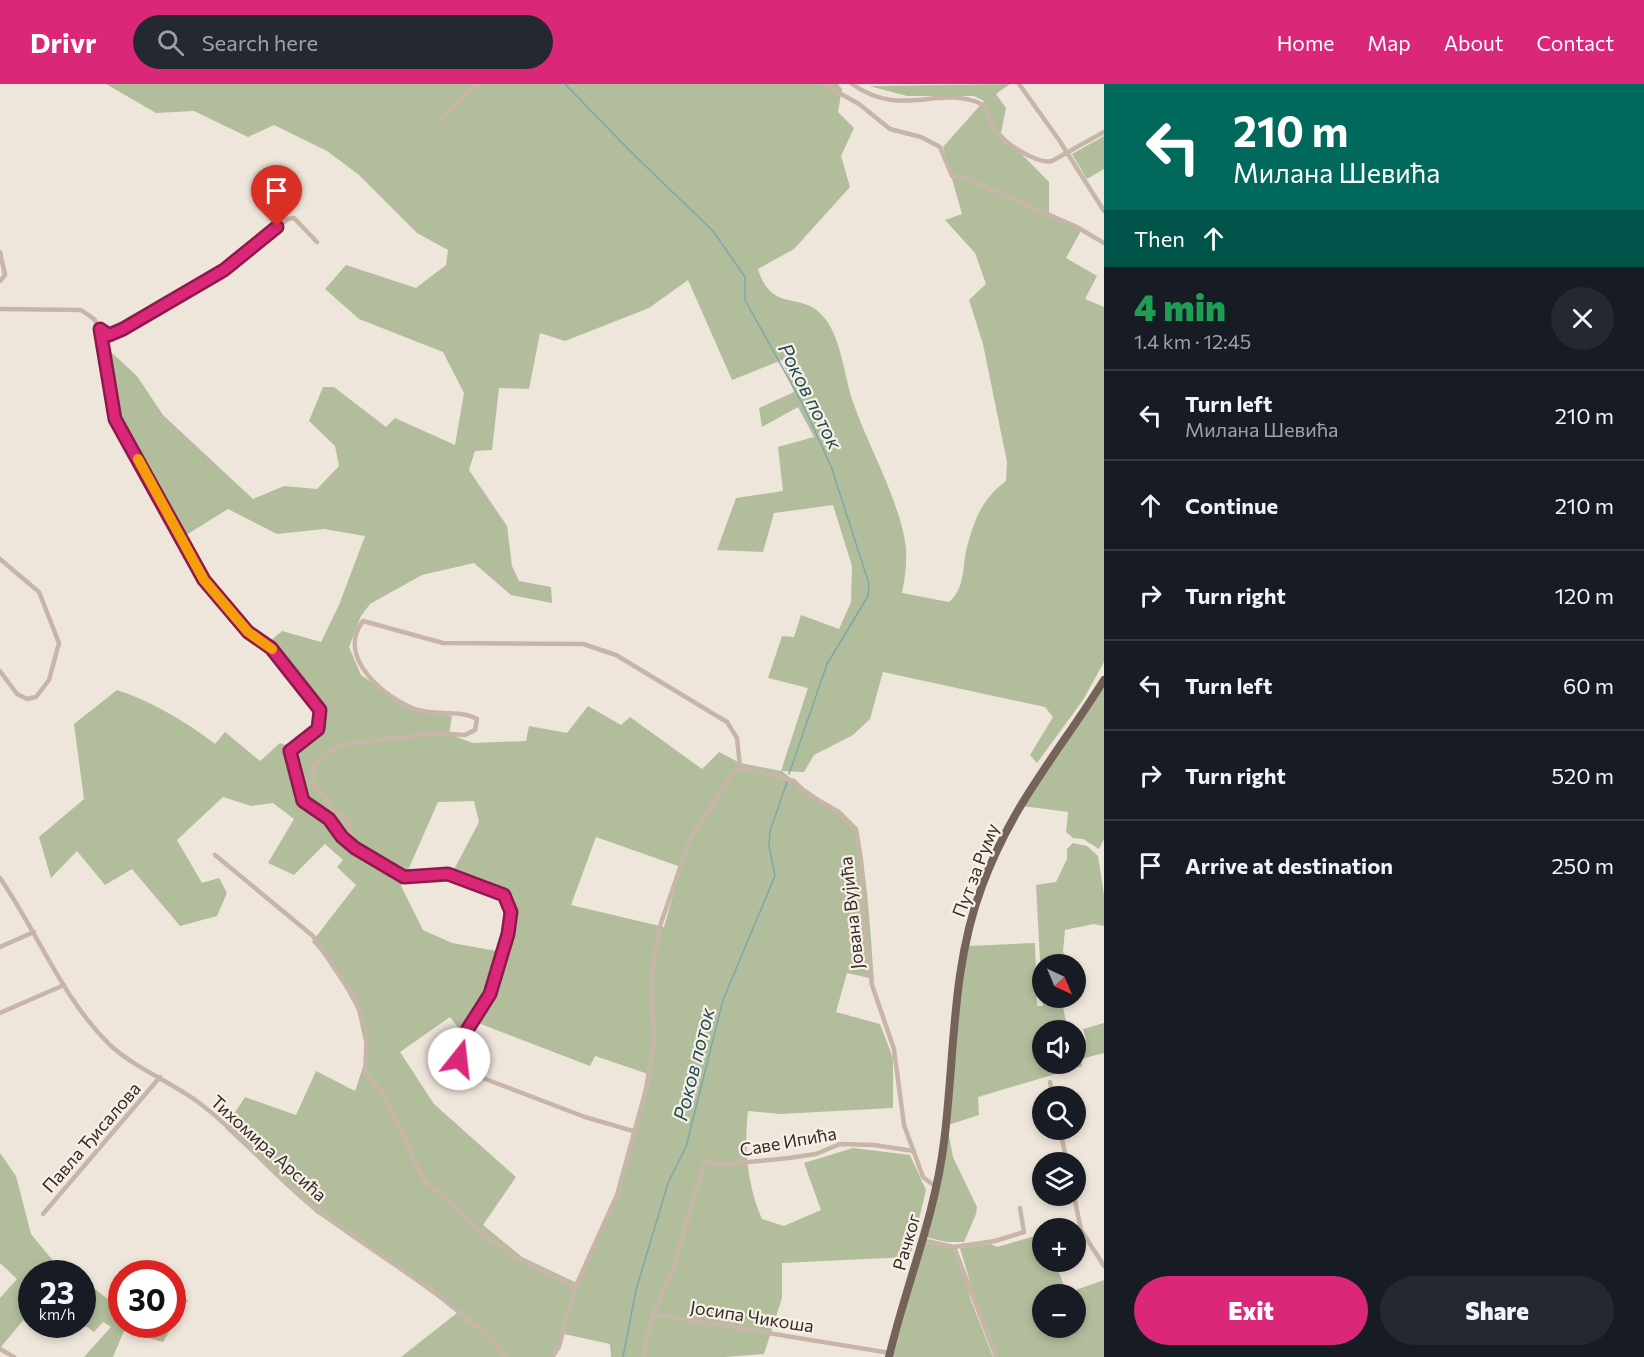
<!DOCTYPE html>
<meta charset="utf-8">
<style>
:root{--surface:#171b24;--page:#242831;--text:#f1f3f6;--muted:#9ea1a6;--line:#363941;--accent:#db2777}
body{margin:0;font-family:Commissioner,sans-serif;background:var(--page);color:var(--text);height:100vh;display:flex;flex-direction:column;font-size:22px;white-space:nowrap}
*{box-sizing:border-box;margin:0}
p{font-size:20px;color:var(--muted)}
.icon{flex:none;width:33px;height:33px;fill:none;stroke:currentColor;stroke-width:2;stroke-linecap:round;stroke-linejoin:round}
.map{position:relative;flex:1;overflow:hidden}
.drawer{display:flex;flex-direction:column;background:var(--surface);width:540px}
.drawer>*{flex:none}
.hud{background:#00695c;color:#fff;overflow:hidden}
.needle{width:39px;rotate:136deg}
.controls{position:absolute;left:1032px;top:870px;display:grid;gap:12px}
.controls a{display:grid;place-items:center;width:54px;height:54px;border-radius:50%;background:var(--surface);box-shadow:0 3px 9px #0003;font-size:30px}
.speed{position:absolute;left:18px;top:1176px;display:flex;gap:12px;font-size:30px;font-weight:700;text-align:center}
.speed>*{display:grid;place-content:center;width:78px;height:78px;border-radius:50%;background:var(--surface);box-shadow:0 3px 9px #0003;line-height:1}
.speed small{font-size:15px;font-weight:400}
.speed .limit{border:9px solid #d22;background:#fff;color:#111}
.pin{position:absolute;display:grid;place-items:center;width:51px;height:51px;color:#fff;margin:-62px -26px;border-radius:50% 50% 50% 0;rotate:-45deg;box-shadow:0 0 6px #0007}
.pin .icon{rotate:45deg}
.me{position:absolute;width:66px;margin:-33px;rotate:16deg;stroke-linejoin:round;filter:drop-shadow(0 0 4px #0008)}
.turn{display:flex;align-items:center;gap:21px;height:126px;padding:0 30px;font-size:27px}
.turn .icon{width:78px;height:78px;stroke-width:2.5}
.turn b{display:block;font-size:42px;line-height:51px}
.then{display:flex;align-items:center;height:57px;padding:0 30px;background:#0003;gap:12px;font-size:22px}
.round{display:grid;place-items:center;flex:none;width:63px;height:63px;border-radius:32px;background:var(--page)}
.headline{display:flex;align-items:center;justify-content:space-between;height:102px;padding:0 30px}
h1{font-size:36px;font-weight:800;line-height:45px;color:#1e9e55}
.action{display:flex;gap:12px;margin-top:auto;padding:12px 30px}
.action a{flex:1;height:69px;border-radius:36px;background:var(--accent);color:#fff;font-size:24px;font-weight:800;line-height:69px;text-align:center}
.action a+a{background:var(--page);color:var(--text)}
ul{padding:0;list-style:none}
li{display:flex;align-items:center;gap:18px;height:90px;padding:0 30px;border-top:2px solid var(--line)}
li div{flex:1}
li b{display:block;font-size:22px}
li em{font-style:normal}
header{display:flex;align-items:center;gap:36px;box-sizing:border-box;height:84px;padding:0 30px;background:var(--accent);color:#fff}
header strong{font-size:28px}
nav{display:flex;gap:33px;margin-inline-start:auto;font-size:21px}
.search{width:420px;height:54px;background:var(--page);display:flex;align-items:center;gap:15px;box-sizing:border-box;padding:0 21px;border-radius:33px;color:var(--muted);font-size:22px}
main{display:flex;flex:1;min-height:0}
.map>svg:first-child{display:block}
</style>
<header>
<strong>Drivr</strong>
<div class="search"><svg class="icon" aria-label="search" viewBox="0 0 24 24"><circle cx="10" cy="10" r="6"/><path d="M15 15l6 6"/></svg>Search here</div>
<nav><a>Home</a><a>Map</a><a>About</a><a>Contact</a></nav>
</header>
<main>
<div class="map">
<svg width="1104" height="1273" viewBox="0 0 1104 1273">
<rect width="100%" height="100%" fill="#efe6db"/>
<g fill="#b2bd9c" fill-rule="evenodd">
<path d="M106 0H838L842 5 838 28 854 44 841 72 850 103 794 165 758 185C772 232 803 204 826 236 841 255 845 295 853 318 868 362 901 419 906 464 907 479 905 494 902 509L949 518C966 503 962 483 967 463 975 434 982 415 1006 397L1007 378 983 260 969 216 986 200 975 169 945 136 962 130 943 63 984 17 974 12H907L869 2 1010 0 996 10 1006 24 1001 49 1049 98V130L1082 145 1066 174 1097 192 1085 215 1104 223V578L1083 616 1037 679 1030 671 1053 633 1045 623 883 588 870 635 853 651 814 671 804 688 782 687C805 707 834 720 854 744 866 759 872 870 874 895L847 889 836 928 880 940 893 974V1024L780 1030 748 1027C744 1063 747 1101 762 1135L784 1142 821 1126 804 1079 853 1064 910 1071 926 1106 910 1173 782 1179V1214L764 1270 725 1273H611L610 1260 564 1250 555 1273H401L457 1229 410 1191 316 1129 225 1044 245 1013 296 1031 316 987 355 1007 367 971 357 926 333 882 312 858 356 801 337 783 343 776 325 760 294 791 268 779 294 735 273 719 251 722 223 713 177 756 202 799 219 794 227 809 217 832 180 842 132 785 105 801 77 767 51 794 39 753 84 715 74 640 117 606C153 618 185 637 215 660L225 648 260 677 280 659 293 664 326 637C313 599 297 587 268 559L282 547 321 558 339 521 365 452 324 445 277 450 228 425 183 453 114 340 100 258 137 292 163 331 253 415 284 402 317 405 339 382 335 362 309 337 323 303H334L386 343 395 334 455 361 464 309 443 268 359 235 325 205 346 181 416 204 446 181 448 166 417 149 359 91 327 67 274 41 248 53 194 27 156 29ZM688 196 732 296 782 276 794 308 759 324 762 343 798 323 814 353 778 363 783 407 736 414 717 466 763 468 774 429 833 421 852 482 851 518 839 545 801 531 794 553 782 552 768 594 808 604 781 687 740 679 719 668 702 685 630 633 621 641 588 622 567 649 529 642 526 657 473 659 449 650 452 632 422 627 394 614 361 591 349 563 361 532 370 520 422 491 474 479 511 511 552 519 551 503 519 497 512 482 507 442 469 386 475 367 492 366 499 304 529 305 540 249 565 257 649 224ZM474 717 479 738 448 797 507 812 512 824 508 869 452 859 423 846 401 802 438 718ZM596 753 681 783 664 843 571 821ZM450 933 465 953 478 939 590 982 595 972 651 991 618 1113 577 1199 522 1173 483 1141 516 1093 434 1020 400 968Z"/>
<polygon points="1104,52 1104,85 1087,95 1072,70"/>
<polygon points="1104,604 1104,755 1099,765 1083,755 1073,754 1066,748 1068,728 1022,722"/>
<polygon points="1073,759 1087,762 1098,772 1104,811 1104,842 1094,840 1065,846 1063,867 1066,880 1042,880 1042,913 1036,801 1056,798 1067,775 1067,765"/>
<polygon points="1035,859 1037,922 1043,922 1043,914 1076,914 1076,905 1076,915 1062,919 1068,946 1042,946 1042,980 1076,980 1076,958 1086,955 1083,945 1104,939 1104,969 1081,975 1082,982 978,1013 979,1031 948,1041 958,926 967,862"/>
<polygon points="948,1047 953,1073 977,1123 976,1130 964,1158 947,1158 925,1153"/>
<polygon points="0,1069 16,1092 31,1150 63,1189 32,1190 31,1227 0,1264 0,1214 17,1195 0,1179"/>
<path d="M1042 1150V1178H1055L1067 1209 1104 1196V1273H998L975 1215 960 1164 991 1160 997 1163ZM1042 1210H1076V1244H1042Z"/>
<polygon points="924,1159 956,1164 971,1216 993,1273 893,1273"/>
<polygon points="83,1196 121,1225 122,1240 172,1240 173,1211 188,1216 163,1258 124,1247 113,1273 84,1273 111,1243 103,1238 94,1248 83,1240"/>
</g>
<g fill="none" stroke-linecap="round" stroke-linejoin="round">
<g stroke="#7ca8aa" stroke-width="1.5">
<polyline points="565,0 631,68 713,147 745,193 745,216 802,319 831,382 869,500 868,512 827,580 789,690"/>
<polyline points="623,1273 636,1206 668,1099 686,1063 723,916 775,792 769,762 770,747 787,698"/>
</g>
<g stroke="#c7b6a8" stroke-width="4.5">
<polyline points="823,0 859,20 890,45 921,53 940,63 952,92 970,96 1077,143 1104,159"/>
<path d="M852 0C900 34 934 3 977 18 991 23 988 39 996 48 1005 59 1038 81 1052 77L1104 48"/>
<polyline points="1019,0 1059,56 1104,127"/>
<polyline points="442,35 477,0"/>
<polyline points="0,168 5,191 0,197"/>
<polyline points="0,225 81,226 94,235 100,245 115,335 204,496 247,548 271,564 320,626 318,645 290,667 303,717 329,735 342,753 355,764 404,793 448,790 504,811 511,828 508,850 491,910 462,954 459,975 467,988 585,1033 633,1047"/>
<polyline points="100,245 109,251 123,245 223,186 288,135 294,134 317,158"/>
<polyline points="0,475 39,508 59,559 49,596 36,613 27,615 17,610 0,587"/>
<polyline points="740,683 794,697 807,710 839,728 856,745 861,776 863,833 872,901 894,965 904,1041 923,1093 936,1103"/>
<path d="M342 753 351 750 350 739 333 726 313 698 314 681 340 661 435 649 465 651 475 646 477 635C459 625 438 632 418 626 385 615 335 573 363 537L443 559 583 560 616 571 727 638 737 654 740 683"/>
<polyline points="215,771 313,852 355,915 367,948 365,989 383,1008 423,1095 492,1157 523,1178 564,1197 574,1206"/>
<path d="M0 794C38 849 62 914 110 961 135 984 171 998 198 1018 240 1049 272 1090 312 1122 377 1173 451 1210 506 1273"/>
<polyline points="0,863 34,848"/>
<polyline points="0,929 64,901"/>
<polyline points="1050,998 1053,1012"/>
<polyline points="1060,1046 1067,1078"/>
<polyline points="1074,1112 1081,1146 1104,1182"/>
<polyline points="43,1130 160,993"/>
<polyline points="922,1156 954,1163 996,1273"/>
<polyline points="954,1163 995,1157 1024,1148 1020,1124"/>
<polyline points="653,1230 890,1269"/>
<polyline points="0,1265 14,1273"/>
<polyline points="552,1273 559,1263 574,1206 617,1111 646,1005 654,958 651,893 660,842 690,755 730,693 740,683"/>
<polyline points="643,1273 653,1230 673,1185 705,1076 718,1081 789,1074 816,1070 840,1060 874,1061 914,1067"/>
</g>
<path stroke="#75635a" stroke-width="8" d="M889 1273C906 1201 935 1132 944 1058 955 972 951 884 982 802 1012 720 1059 668 1104 596"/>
</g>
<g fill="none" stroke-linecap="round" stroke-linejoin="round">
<g stroke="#8e194d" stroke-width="15">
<polyline id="route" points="277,143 224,186 123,245 109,251 100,245 115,335 204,496 248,548 271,564 320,626 318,645 290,667 303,717 329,735 342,753 355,764 404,793 448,790 504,811 511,828 508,850 490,910 462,954 459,975"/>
</g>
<use href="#route" stroke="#db2777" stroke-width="10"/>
<polyline stroke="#f59e0b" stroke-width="10" points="138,375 204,496 248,548 272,565"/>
</g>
<g text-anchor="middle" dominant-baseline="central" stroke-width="4.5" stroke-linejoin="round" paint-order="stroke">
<g font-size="18" fill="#342c28" stroke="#f8f0e7">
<text transform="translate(975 786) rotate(-69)">Пут за Руму</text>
<text transform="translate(851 829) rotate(-96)">Јована Вујића</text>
<text transform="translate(91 1053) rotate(-49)">Павла Ђисалова</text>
<text transform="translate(788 1057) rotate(-10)">Саве Ипића</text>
<text transform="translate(269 1064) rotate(42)">Тихомира Арсића</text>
<text transform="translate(906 1158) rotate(-74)">Рачког</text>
<text transform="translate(752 1232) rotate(9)">Јосипа Чикоша</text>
</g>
<g font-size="20" font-style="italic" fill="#214e52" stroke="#f8f0e7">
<text transform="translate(811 312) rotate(63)">Роков поток</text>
<text transform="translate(693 980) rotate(-76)">Роков поток</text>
</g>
</g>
</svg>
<div class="controls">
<a><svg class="needle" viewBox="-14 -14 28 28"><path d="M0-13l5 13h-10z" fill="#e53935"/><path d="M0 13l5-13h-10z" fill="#9ea1a6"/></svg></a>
<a><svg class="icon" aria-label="sound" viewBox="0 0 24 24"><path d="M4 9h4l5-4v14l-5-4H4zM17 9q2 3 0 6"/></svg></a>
<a><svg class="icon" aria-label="search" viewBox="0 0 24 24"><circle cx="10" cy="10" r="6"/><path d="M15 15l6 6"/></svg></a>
<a><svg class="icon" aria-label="layers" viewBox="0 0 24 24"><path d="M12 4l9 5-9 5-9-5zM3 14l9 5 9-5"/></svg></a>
<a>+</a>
<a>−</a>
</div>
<div class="speed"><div>23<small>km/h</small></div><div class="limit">30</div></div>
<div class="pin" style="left:277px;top:143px;background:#d93025"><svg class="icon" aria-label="arrive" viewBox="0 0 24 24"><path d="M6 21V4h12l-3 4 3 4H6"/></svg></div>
<svg class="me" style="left:459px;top:975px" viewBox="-20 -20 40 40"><circle r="19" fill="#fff"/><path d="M0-13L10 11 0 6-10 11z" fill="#db2777"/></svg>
</div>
<section class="drawer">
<div class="hud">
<div class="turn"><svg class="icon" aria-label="left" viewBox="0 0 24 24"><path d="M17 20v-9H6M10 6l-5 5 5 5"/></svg><div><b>210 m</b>Милана Шевића</div></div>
<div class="then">Then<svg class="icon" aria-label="ahead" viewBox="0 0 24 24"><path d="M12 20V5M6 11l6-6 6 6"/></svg></div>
</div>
<div class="headline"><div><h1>4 min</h1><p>1.4 km · 12:45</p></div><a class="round"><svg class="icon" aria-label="close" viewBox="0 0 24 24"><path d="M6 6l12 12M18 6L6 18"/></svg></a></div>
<ul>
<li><svg class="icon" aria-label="left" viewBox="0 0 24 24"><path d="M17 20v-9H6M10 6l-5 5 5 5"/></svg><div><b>Turn left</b><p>Милана Шевића</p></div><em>210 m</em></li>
<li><svg class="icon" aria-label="ahead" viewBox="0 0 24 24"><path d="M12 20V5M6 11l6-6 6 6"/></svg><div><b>Continue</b></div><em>210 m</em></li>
<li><svg class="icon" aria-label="right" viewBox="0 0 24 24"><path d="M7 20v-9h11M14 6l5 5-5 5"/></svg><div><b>Turn right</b></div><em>120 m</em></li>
<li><svg class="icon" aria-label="left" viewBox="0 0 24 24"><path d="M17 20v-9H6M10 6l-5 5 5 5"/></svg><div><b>Turn left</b></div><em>60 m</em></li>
<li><svg class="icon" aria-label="right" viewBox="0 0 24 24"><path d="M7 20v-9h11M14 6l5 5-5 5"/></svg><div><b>Turn right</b></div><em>520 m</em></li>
<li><svg class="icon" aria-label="arrive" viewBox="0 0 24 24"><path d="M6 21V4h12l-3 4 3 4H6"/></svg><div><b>Arrive at destination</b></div><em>250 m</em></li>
</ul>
<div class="action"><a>Exit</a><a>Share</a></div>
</section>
</main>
